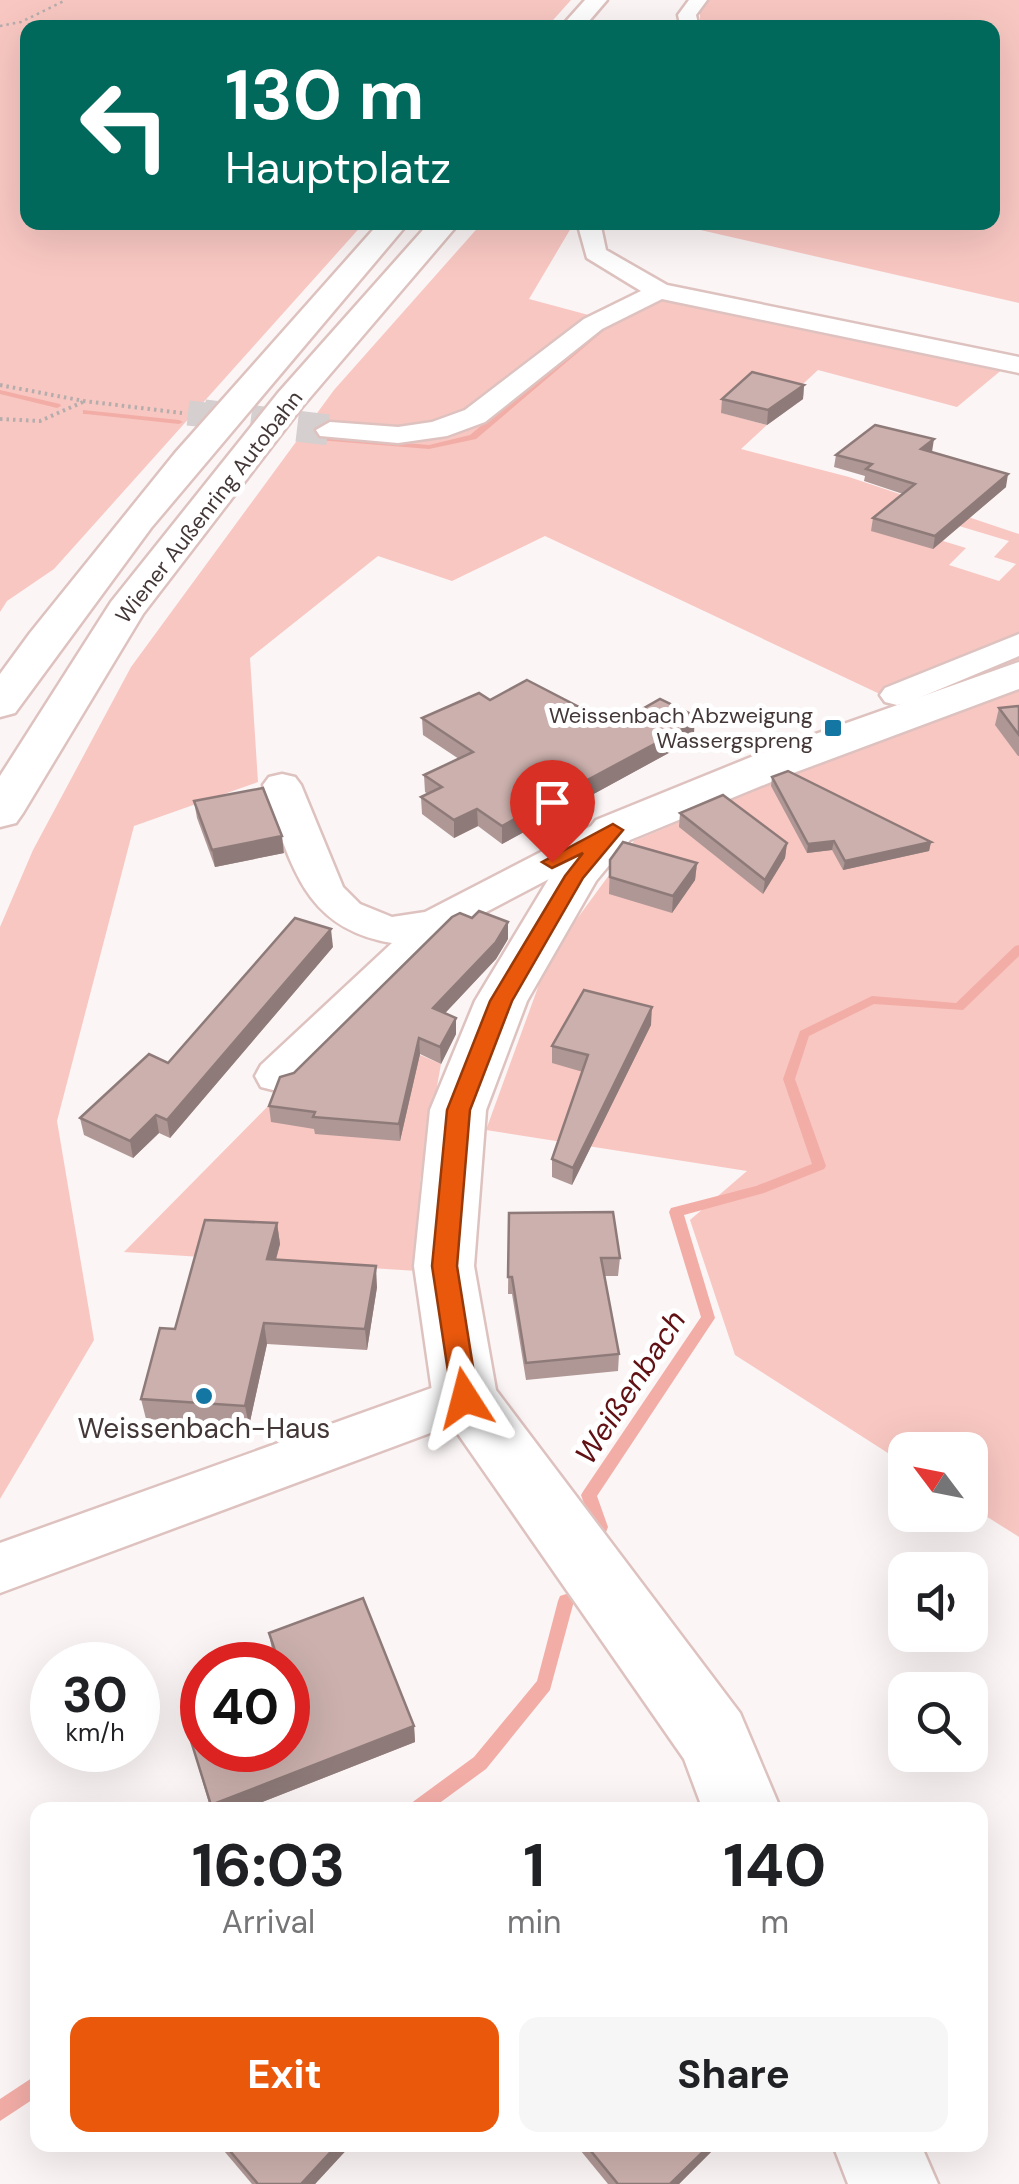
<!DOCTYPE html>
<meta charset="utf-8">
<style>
:root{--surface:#fff;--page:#f6f6f6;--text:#202124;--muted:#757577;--accent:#ea580c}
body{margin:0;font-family:"DM Sans",sans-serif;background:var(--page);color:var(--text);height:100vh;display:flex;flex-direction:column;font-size:38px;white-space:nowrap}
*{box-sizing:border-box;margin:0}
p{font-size:32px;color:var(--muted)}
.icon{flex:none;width:55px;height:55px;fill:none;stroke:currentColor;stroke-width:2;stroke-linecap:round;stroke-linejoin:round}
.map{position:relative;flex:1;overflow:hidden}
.panel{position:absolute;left:30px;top:1802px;width:958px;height:350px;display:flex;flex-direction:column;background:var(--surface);border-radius:20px;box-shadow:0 10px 40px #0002}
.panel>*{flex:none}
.hud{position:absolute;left:20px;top:20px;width:980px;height:210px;border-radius:20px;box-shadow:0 10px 40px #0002;background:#00695c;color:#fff;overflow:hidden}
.needle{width:65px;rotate:302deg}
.fabs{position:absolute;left:888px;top:1432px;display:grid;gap:20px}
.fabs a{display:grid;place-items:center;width:100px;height:100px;border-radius:20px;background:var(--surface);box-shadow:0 10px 40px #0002;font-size:50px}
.speed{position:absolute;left:30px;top:1642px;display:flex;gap:20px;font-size:50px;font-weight:700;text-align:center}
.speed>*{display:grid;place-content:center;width:130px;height:130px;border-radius:50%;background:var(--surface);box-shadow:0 10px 40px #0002;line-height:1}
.speed small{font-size:25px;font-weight:400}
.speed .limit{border:15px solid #d22;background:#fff;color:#111}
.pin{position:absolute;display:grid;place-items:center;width:85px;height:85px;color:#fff;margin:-102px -42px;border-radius:50% 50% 50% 0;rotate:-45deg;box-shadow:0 0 10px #0007}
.pin .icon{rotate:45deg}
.me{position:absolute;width:110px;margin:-55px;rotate:351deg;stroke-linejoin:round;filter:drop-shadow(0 0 8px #0008)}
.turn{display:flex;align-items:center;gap:35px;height:210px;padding:0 40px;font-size:45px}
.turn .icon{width:130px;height:130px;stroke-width:2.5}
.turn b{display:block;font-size:70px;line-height:85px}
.eta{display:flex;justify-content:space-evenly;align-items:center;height:170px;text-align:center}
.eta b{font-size:60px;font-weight:700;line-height:70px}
.primary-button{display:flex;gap:20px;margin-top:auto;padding:20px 40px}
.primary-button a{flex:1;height:115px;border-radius:20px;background:var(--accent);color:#fff;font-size:40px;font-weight:700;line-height:115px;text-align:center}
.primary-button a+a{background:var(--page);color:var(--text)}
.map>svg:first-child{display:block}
</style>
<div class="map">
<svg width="1019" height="2184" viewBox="0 0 1019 2184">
<rect width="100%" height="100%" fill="#fbf5f5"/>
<g fill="#f8c7c2" fill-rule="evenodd">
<polygon points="0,0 571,0 546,28 28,28 28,222 364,223 54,569 7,601 0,612"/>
<polygon points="704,0 1019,0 1019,303 696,229 706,222 992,222 992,28 685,28 700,22 700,2"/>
<path d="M482 223H574L529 299 596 317 438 435 617 315 652 302 675 300 1004 368 957 407 818 370 790 396 722 413 767 425 741 449 849 477 1019 534V660L901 704 545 536 452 581 378 556 250 658 258 782 134 826 57 1121 94 1340 0 1499V927L33 850 131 667 334 390ZM959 526 1009 541 994 557 1016 564 999 581 949 565 966 548 943 541Z"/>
<polygon points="1019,686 1019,1537 970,1506 970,1450 905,1450 905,1464 735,1355 690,1220 747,1171 486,1130 549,957 634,841 835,757"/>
<polygon points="349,1024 441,1064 420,1181 417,1271 124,1252"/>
</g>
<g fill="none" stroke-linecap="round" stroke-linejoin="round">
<g fill="#f3ada7" fill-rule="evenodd">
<polygon points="601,325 608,327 476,439 429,449 318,440 314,438 318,436 429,445 470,435"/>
<polygon points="0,390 60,404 61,406 57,408 0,394"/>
<polygon points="83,410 179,420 183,422 179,424 86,414 83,414"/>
<polygon points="1019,945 1019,956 963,1010 874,1004 809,1036 795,1079 826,1166 824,1169 764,1193 684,1215 715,1318 597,1496 608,1527 606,1532 600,1534 594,1532 581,1495 584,1490 701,1317 669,1212 671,1208 756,1186 812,1164 783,1079 800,1031 872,996 956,1003 1015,946"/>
<polygon points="566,1594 572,1596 574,1601 550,1690 486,1769 430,1810 407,1810 410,1804 474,1757 537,1681 558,1601 560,1596"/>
<polygon points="38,2074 38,2096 0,2121 0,2099"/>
</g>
<polyline stroke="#d6cfcf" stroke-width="25" stroke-dasharray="25 12" stroke-linecap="butt" points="188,413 225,417"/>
<polyline stroke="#d6cfcf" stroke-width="31" stroke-dasharray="31 16" stroke-linecap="butt" points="204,415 330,430"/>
<g stroke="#dec2bf" stroke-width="5">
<g id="minor">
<polygon points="689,0 707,0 696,15 699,28 681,28 678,15"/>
<polygon points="577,222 600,222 606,250 667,285 1019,357 1019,373 662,299 602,329 485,422 447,436 398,443 320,436 316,430 330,422 398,427 432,422 465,410 584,319 641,291 587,258"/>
<polygon points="1019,634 1019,656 909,702 897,705 885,702 880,695 885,688"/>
<path d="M282 774 295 777 301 785 343 887 360 904 392 917 425 912 599 822 613 819 627 822 632 830 627 838 450 931 293 1087 277 1091 261 1087 255 1076 261 1065 392 943C301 928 291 861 263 785L269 777Z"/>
<polygon points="465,1376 484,1383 491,1398 484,1413 0,1593 0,1543"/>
</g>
</g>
<g stroke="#dec2bf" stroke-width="5">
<g id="tertiary">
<polygon points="1019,662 1019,689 788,775 630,840 596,881 527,1001 486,1110 474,1266 496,1390 740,1713 781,1810 703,1810 684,1759 433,1398 414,1266 430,1110 475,1001 551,875 596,820 756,755"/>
<polygon points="833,2145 921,2145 938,2184 848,2184"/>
</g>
</g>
<g stroke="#dec2bf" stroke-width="5">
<g id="motorway">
<polygon points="585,0 607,0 583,28 560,28"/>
<polygon points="380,222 400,222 404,228 151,528 15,713 0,717 0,674 30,633 175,453"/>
<polygon points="430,222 460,222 302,407 143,614 23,813 16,823 0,827 0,776 111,602 278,393"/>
</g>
</g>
<polyline stroke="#b5adac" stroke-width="2.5" stroke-dasharray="2.5 4" stroke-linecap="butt" points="0,26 21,22 66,0"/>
<g stroke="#b5adac" stroke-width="4" stroke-dasharray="2.5 4" stroke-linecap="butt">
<polyline points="0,385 84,401 182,413"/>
<polyline points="0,419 40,421 83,402"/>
</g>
<use href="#minor" fill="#fff" fill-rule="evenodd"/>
<use href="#tertiary" fill="#fff" fill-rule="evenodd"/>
<use href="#motorway" fill="#fff" fill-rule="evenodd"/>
</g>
<g fill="#af9795">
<polygon points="804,385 803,399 767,425 721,413 722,399"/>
<polygon points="931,452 1006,487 933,549 871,531 873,518 903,494 864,481 865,476 834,467 836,455"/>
<polygon points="490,700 614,725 694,733 687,737 687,743 502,844 478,826 454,838 422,814 421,797 428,794 425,792 424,775 459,759 423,735 422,718"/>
<polygon points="1019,706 1019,756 1018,756 995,725 999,708"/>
<polygon points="772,777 931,842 929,851 843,870 832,850 807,853 771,786"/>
<polygon points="194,801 284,853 215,867 197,818"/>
<polygon points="680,813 787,843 785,858 763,894 679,827"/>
<polygon points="610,860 697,863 695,880 672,913 609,894"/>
<polygon points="508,939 496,959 445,1013 456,1034 441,1064 420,1054 400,1141 315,1134 314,1129 271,1122 269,1106 294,1073"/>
<polygon points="333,947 170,1138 159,1133 133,1158 84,1135 80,1118 168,1063"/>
<polygon points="651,1025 572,1185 552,1177 552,1159 583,1072 552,1063 552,1046"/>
<polygon points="509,1213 620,1258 618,1276 605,1276 619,1354 618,1371 526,1380 512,1294 508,1294"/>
<polygon points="277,1223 280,1244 276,1260 377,1287 367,1350 267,1344 249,1426 146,1419 141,1399 175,1329"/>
<polygon points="269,1633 414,1726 415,1742 242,1810 211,1810 186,1725 288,1750 288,1665 277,1665 272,1650"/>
<polygon points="219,2145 351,2145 315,2184 252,2184"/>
<polygon points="576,2145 718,2145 679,2184 608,2184"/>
</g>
<g fill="#8e7b79">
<polygon points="804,385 803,399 767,425 768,410"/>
<polygon points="934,439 932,452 919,462 921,449"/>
<polygon points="1008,474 1006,487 933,549 935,536"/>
<polygon points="695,716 694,733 687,737 687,743 502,844 502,826"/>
<polygon points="477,809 478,826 454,838 454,820"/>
<polygon points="282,836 284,853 215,867 212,850"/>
<polygon points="834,841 832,850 807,853 808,844"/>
<polygon points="931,842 929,851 843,870 845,861"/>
<polygon points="787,843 785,858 763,894 765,880"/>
<polygon points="697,863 695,880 672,913 673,896"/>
<polygon points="508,922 508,939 496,959 434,1025 433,1008"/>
<polygon points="331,929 333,947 170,1138 167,1120"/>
<polygon points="652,1007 651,1025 572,1185 573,1168"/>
<polygon points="456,1018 456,1034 441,1064 440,1047"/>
<polygon points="419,1038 420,1054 400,1141 399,1124"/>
<polygon points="156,1115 159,1133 133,1158 130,1141"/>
<polygon points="277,1223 280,1244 270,1280 267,1259"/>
<polygon points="376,1266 377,1287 367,1350 365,1329"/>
<polygon points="264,1323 267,1344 249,1426 245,1406"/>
<polygon points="414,1726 415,1742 242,1810 212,1810 211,1805"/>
<polygon points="337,2145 351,2145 315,2184 301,2184"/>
<polygon points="710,2145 718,2145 679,2184 670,2184"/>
</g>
<g fill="#cbb0ad" stroke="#8e7b79" stroke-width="2.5">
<polygon points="752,372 804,385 768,410 722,399"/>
<polygon points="875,425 934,439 921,449 1008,474 935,536 873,518 915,484 866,469 872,464 836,455"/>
<polygon points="527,680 614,725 660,699 695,716 684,724 688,726 502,826 477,809 454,820 421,797 442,787 424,775 473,752 422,718 479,693 490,700"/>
<polygon points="1019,706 1019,735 999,708"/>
<polygon points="788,771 931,842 845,861 834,841 808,844 772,777"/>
<polygon points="263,788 282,836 212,850 194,801"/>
<polygon points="723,795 787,843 765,880 680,813"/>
<polygon points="623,842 697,863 673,896 610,877 610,860"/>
<polygon points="479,911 508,922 496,942 433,1008 456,1018 440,1047 419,1038 399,1124 313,1117 315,1112 269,1106 280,1077 294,1073 452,917 460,913 472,918"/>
<polygon points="295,918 331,929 167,1120 156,1115 130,1141 80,1118 149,1054 168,1063"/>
<polygon points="584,990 652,1007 573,1168 552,1159 588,1055 552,1046"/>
<polygon points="613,1212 620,1258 601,1258 619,1354 526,1363 512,1277 508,1277 509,1213"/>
<polygon points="205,1220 277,1223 267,1259 376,1266 365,1329 264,1323 245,1406 141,1399 160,1328 175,1329"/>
<polygon points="363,1598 414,1726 211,1805 186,1725 202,1719 202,1750 288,1750 288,1665 280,1665 269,1633"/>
<polygon points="225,2145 337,2145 301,2184 258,2184"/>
<polygon points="586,2145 710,2145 670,2184 618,2184"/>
</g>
<polygon fill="#ea580c" stroke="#983908" stroke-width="2.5" points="613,824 623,830 583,878 512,1001 470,1110 457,1266 478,1398 474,1405 465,1409 456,1405 452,1398 432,1266 447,1110 490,1001 565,876 583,853 552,868 542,862"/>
<g fill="#1476a3" stroke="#fff" stroke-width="4">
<rect x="823" y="718" width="20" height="20" rx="5"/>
<circle cx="204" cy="1396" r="10"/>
</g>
<g text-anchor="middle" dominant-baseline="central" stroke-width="10" stroke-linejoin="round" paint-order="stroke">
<g font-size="22" fill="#433837" stroke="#fff">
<text transform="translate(209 507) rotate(-52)">Wiener Außenring Autobahn</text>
</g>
<g font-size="22" fill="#433837" stroke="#fff" text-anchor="end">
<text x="813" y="715">Weissenbach Abzweigung<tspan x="813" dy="25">Wassergspreng</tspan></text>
</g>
<g font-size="28" fill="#433837" stroke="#fff">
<text x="204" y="1428">Weissenbach-Haus</text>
</g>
<g font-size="30" font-style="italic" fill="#611013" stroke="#fff">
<text transform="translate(630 1387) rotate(-57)">Weißenbach</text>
</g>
</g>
</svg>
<div class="fabs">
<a><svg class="needle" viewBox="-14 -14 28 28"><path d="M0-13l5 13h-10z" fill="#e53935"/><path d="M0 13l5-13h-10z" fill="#757577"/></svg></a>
<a><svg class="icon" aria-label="sound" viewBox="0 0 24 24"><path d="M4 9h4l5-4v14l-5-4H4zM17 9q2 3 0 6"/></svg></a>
<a><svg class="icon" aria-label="search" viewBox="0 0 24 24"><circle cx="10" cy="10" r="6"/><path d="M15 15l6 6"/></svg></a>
</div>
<div class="speed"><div>30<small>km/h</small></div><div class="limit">40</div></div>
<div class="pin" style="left:552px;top:862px;background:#d93025"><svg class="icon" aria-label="arrive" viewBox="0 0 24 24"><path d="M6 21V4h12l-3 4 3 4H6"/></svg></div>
<svg class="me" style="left:465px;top:1398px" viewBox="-20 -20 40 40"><path d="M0-17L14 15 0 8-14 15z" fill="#ea580c" stroke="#fff" stroke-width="4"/></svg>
<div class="hud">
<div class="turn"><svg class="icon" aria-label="left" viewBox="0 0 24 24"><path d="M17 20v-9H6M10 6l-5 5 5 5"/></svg><div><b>130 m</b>Hauptplatz</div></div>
</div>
<section class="panel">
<div class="eta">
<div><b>16:03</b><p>Arrival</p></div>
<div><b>1</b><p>min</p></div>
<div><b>140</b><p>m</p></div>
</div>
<div class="primary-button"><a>Exit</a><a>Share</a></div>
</section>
</div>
